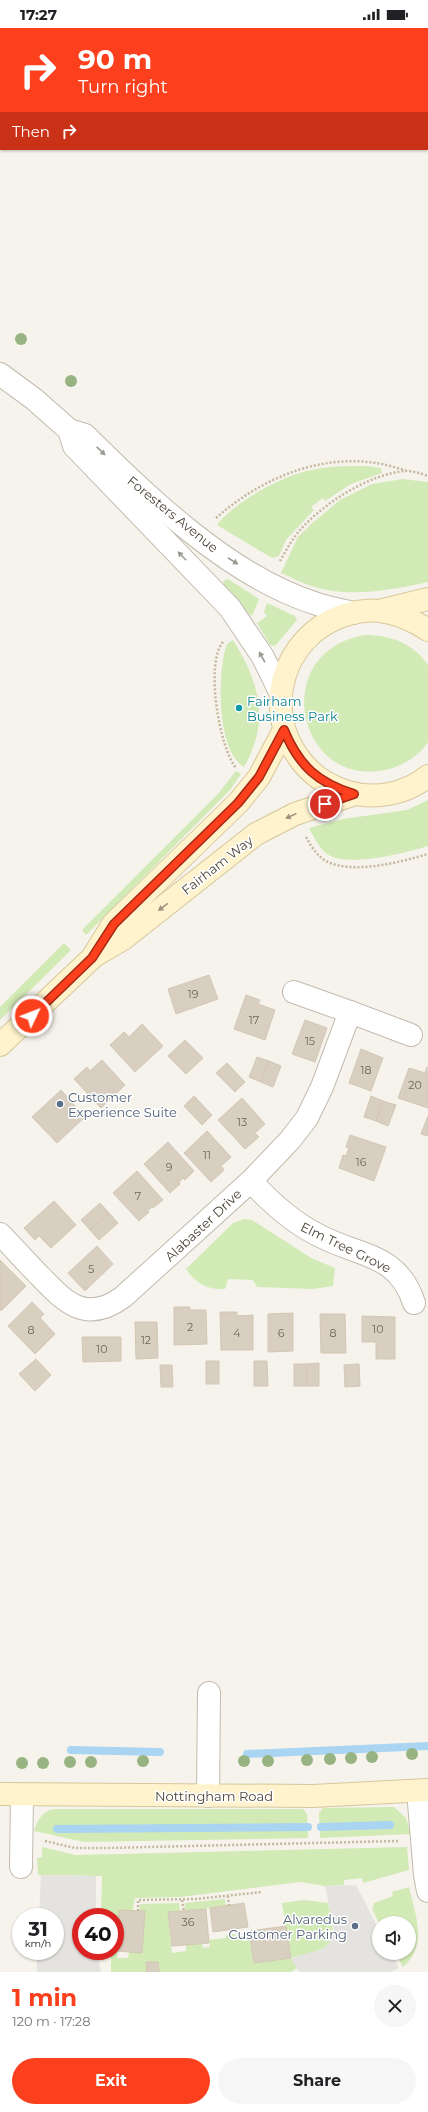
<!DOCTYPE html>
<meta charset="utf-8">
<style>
:root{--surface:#fff;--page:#f6f6f6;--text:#202124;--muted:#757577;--accent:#fc3f1d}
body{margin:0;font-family:Montserrat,sans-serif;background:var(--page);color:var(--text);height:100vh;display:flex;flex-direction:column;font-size:15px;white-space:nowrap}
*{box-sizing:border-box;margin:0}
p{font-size:13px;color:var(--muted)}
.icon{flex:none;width:22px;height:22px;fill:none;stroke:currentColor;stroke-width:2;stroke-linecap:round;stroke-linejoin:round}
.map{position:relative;height:1944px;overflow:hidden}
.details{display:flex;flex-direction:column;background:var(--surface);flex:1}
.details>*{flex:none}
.guide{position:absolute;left:0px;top:0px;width:428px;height:122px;box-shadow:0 1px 3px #0004;background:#fc3f1d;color:#fff;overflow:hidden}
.tools{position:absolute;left:372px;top:1888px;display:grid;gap:8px}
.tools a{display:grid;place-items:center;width:44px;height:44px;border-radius:50%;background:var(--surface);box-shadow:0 1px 3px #0004;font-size:20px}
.speed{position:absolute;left:12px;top:1880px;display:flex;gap:8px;font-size:20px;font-weight:700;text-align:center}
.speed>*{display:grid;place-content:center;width:52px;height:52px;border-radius:50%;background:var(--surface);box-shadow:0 1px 3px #0004;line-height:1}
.speed small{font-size:10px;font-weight:400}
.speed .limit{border:6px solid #d22;background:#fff;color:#111}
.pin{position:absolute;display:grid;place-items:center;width:34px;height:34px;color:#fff;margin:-17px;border:2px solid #fff;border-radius:50%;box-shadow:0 1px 4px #0007}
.me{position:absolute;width:44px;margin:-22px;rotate:47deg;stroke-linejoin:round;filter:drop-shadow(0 0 3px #0008)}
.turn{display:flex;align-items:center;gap:14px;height:84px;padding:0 12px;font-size:18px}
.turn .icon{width:52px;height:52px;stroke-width:2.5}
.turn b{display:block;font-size:28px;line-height:34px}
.then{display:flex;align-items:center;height:38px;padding:0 12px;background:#0003;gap:8px;font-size:15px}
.round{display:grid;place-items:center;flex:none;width:42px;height:42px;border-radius:21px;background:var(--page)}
.head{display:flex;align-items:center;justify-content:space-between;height:68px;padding:0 12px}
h1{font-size:24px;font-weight:700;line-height:30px;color:var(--accent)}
.primary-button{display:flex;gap:8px;margin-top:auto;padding:8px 12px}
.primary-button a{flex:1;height:46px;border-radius:24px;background:var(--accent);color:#fff;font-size:16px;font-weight:700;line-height:46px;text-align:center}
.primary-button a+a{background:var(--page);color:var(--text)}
.status{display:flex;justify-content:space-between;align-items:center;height:28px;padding:0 20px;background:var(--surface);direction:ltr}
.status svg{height:11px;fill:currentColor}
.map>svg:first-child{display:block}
</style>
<div class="status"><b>17:27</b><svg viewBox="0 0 49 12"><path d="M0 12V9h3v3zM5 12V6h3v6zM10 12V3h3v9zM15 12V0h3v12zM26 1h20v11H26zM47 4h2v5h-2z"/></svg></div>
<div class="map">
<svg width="428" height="1944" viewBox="0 0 428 1944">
<rect width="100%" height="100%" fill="#f6f3ec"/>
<g fill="#d2eab5">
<path d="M366 438 381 440 382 445 351 456 325 473 323 470 311 479 314 482 286 512 279 528 272 530 217 497C234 474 282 448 311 442 329 438 348 438 366 438Z"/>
<path d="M403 451 428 454V554C397 561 359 568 327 562 311 559 296 552 281 545L298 509 310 497 340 472 372 456Z"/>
<polygon points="228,551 259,571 253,586 251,588 224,558 223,553"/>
<polygon points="267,575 295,588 297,592 275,618 270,617 257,595 267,588 264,584"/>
<path d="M365 607C390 607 413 615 428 637V714C420 727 404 737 389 741 299 765 265 624 365 607Z"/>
<path d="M233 612C260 655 270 694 244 739 216 723 217 643 227 616Z"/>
<polygon points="236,743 241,746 230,762 86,907 82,902 217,767"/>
<path d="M428 772V818C405 825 348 840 327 826 319 820 314 809 309 800L343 791 407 782Z"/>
<polygon points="64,915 71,922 0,992 0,979"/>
<path d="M244 1191 252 1192 313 1231 335 1240 333 1258 313 1261 257 1259 253 1252 228 1251 225 1261C206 1262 196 1255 186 1241L233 1195Z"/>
<polygon points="394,1779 406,1790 411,1806 320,1810 319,1785 323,1780"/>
<path d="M54 1781H303L307 1786 308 1810 84 1814 34 1803C37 1793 42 1783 54 1781Z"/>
<path d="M42 1819 75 1827 407 1819 409 1842 363 1855 362 1850 344 1852V1857L325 1858 300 1854 181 1869 135 1870 133 1882H119L117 1930H128L129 1924H142L145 1883H139L140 1876 179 1875 180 1883 168 1885 172 1925 186 1923V1917L202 1915 203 1920 210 1919 209 1912 226 1910V1907L235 1906 236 1909 243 1908 244 1913 250 1912 254 1935 291 1930 282 1875 304 1872 328 1875C338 1921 335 1918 291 1930L297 1940 291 1944H159L158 1934H147V1944H111V1923H115V1889H101L102 1848 38 1847 37 1830 42 1829Z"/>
<path d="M409 1859C416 1889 428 1918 403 1939L395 1925H409V1895H379L372 1881 374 1875 393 1868 392 1864Z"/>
<polygon points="225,1871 226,1878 185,1883 185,1875"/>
</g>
<g fill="#e5e3e0">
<polygon points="41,1847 96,1848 96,1889 81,1889 81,1923 97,1923 101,1944 37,1944 37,1923 55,1923 55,1889 39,1889"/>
<polygon points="356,1857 379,1902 379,1925 391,1925 399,1940 391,1944 299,1944 291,1930 323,1921 332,1912 334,1903 325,1858"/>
</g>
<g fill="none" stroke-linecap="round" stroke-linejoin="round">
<g stroke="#a9d4f2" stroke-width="8">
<polyline points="71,1722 160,1724"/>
<polyline points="247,1726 428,1718"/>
<polyline points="321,1799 390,1797"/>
<polyline points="57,1801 308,1799"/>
</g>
</g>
<g fill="#d8cfc1" stroke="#d3c7b4">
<polygon points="209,947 218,971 176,986 168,961"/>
<polygon points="246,967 260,972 258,976 275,982 265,1012 234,1001"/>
<polygon points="305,992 327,1000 315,1034 292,1026"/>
<polygon points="142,996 163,1018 135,1044 110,1017 124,1004 129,1009"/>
<polygon points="185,1012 203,1030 186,1046 168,1028"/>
<polygon points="361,1021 383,1030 371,1063 349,1055"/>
<polygon points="257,1029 269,1033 261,1054 249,1049"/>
<polygon points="102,1032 125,1057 101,1080 74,1051 87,1039 90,1043"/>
<polygon points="269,1033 281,1038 273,1059 261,1054"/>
<polygon points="227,1035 245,1054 235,1064 216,1045"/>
<polygon points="427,1039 428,1080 398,1070 409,1040 425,1045"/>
<polygon points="61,1062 85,1089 57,1115 32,1089"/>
<polygon points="194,1068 212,1087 202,1097 184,1078"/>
<polygon points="371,1068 383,1073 376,1093 364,1089"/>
<polygon points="242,1070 265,1096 255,1105 259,1109 245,1121 218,1092"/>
<polygon points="383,1073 396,1077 388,1098 376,1093"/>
<polygon points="428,1088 428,1108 421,1106"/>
<polygon points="207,1103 231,1129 221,1138 224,1142 211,1154 184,1125"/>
<polygon points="350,1107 386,1119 374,1153 339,1140 343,1127 346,1128 349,1120 346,1119"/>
<polygon points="168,1114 194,1143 185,1152 183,1150 179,1154 180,1156 170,1165 144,1136"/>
<polygon points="137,1143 163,1172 153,1180 152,1179 147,1183 149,1184 139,1193 113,1165"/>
<polygon points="54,1173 76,1197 51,1220 39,1208 35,1212 24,1200"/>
<polygon points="100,1175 109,1185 90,1202 81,1192"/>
<polygon points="109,1185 118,1195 99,1212 90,1202"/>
<polygon points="97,1218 113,1236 85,1263 68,1245"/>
<polygon points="0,1232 26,1258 1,1283 0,1281"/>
<polygon points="32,1274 44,1286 40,1290 55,1306 35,1326 8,1298"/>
<polygon points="174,1279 190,1279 190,1282 206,1282 207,1316 174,1317"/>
<polygon points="220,1284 237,1284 237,1288 253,1287 253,1322 221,1322"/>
<polygon points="293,1285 293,1323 268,1324 268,1286"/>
<polygon points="320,1286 345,1286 346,1325 321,1325"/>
<polygon points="362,1288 395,1289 395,1331 376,1331 376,1314 362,1314"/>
<polygon points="135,1294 157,1294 158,1330 136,1331"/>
<polygon points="82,1309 121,1309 121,1333 83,1334"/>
<polygon points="36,1331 51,1347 35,1363 19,1346"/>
<rect x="206" y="1333" width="13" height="23"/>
<polygon points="254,1333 267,1333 268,1358 254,1358"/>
<polygon points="319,1335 319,1358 307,1358 307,1336"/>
<rect x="294" y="1336" width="13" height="22"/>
<polygon points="359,1336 360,1358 345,1359 344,1337"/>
<polygon points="160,1337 172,1337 173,1359 161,1359"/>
<polygon points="244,1875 248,1899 213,1904 210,1880"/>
<polygon points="206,1881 209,1915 172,1918 168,1884"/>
<polygon points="119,1882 145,1883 142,1925 117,1923"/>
<polygon points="286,1898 291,1930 254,1935 249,1903"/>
<polygon points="146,1934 158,1934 159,1944 147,1944"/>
</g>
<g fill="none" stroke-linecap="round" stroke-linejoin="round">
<g stroke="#c2bbae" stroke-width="24">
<g id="street">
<path d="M0 346 34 371 69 402 85 407C149 470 230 549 317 576 329 580 341 582 353 585"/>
<polyline points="69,402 74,418 230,580 263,629 280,664"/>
<polyline points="350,984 411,1007"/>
<path d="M251 1153C271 1175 293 1195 320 1208 360 1229 398 1225 414 1275"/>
<path d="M0 1206C13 1219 25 1233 38 1246 64 1273 85 1297 123 1269L251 1153 290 1112 307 1090 322 1059 350 984 294 964"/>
<polyline points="418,1763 425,1847 428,1863"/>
<polyline points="208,1768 209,1665"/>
<polyline points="21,1839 22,1767"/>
</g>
</g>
<g stroke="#d6c79b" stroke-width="24">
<g id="secondary">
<polyline points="383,582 428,571"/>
<path d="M428 602C413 592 398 585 380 583 367 581 354 584 342 588 283 609 262 681 299 730 311 747 328 758 348 764 375 772 406 766 428 748"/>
<polyline points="96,927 123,911 256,806 295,786 355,766"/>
<polyline points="0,1017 92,930 113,896 238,775 259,749 284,702"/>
<polyline points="0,1766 313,1768 428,1762"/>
</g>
</g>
<g stroke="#c4b79f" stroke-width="2.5" stroke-dasharray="2 2" stroke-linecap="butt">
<path d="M216 490C259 452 317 426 376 435 385 436 396 440 405 442"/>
<path d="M280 533C286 523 292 511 300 502 324 475 368 447 404 443 411 442 422 446 428 448"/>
<path d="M223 614C205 635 219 719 236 740"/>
<path d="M306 809C311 818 316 827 326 833 352 847 401 834 428 826"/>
<polyline points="45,1813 75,1820 107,1820 398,1813"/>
<polyline points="228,1868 229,1878"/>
<polyline points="182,1872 184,1883"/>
<polyline points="138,1883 138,1872 196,1871 262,1864"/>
</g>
<use href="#street" stroke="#fff" stroke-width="22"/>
<use href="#secondary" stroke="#fff3cd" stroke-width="22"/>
</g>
<g fill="#97b381">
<circle cx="21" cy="311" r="6"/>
<circle cx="71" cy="353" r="6"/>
<circle cx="412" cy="1726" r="6"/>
<circle cx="372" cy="1729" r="6"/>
<circle cx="351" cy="1730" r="6"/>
<circle cx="330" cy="1731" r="6"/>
<circle cx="307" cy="1732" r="6"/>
<circle cx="143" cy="1733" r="6"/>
<circle cx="244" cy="1733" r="6"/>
<circle cx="268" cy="1733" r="6"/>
<circle cx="70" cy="1734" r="6"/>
<circle cx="91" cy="1734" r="6"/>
<circle cx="22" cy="1735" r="6"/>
<circle cx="43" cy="1735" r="6"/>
</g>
<defs><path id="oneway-solid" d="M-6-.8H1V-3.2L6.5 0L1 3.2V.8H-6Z"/></defs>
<g fill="#9c9892">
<use href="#oneway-solid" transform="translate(101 423) rotate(44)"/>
<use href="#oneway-solid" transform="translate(182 528) rotate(-134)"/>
<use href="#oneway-solid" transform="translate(233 533) rotate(32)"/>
<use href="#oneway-solid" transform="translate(262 629) rotate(-119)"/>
</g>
<g fill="#9c937c">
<use href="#oneway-solid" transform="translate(291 788) rotate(154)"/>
<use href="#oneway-solid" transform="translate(163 879) rotate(142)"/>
</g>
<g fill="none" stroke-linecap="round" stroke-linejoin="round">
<g stroke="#a42913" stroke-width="10">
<path id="route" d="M32 988 92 930 114 896 238 775 259 749 284 702C299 738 318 755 354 766L325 776"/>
</g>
<use href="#route" stroke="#fc3f1d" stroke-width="7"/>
</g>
<circle fill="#0f9aa8" stroke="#fff" stroke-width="1.5" cx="239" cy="680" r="4"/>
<g fill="#5c6f8a" stroke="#fff" stroke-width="1.5">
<circle cx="60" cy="1076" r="4"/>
<circle cx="355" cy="1898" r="4"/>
</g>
<g text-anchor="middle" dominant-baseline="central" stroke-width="3" stroke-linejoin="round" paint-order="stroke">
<g font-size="11" fill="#6e675b">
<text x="193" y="966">19</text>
<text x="254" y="992">17</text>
<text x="310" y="1013">15</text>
<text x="366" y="1042">18</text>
<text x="415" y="1057">20</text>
<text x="242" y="1094">13</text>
<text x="207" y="1127">11</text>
<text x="361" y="1134">16</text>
<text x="169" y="1139">9</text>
<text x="138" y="1168">7</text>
<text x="91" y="1241">5</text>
<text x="190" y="1299">2</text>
<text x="378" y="1301">10</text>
<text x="31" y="1302">8</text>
<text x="237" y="1305">4</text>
<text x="281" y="1305">6</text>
<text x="333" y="1305">8</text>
<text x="146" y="1312">12</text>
<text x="102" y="1321">10</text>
<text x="188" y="1894">36</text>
</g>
<g font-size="13" fill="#4b4439" stroke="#fff">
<text transform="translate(173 486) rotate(39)">Foresters Avenue</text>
<text transform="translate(217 837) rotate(-38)">Fairham Way</text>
<text transform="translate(203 1197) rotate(-43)">Alabaster Drive</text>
<text transform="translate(346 1219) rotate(26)">Elm Tree Grove</text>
<text x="214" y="1768">Nottingham Road</text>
</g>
<g font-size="13" fill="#0d838f" stroke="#fff" text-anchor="start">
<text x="247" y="673">Fairham<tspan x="247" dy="15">Business Park</tspan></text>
</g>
<g font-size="13" fill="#4e5e75" stroke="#fff" text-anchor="start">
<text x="68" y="1069">Customer<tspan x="68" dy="15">Experience Suite</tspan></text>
<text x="347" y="1891" text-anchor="end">Alvaredus<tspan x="347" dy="15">Customer Parking</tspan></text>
</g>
</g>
</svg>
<div class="tools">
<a><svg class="icon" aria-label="sound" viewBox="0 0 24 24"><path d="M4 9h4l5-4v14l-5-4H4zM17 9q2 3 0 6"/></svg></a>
</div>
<div class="speed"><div>31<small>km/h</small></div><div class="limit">40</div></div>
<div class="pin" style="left:325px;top:776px;background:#d93025"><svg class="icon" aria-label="arrive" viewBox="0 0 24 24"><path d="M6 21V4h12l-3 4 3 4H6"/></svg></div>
<svg class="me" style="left:32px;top:988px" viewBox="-20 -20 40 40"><circle r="17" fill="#fc3f1d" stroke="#fff" stroke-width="3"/><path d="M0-11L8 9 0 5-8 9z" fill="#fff"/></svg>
<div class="guide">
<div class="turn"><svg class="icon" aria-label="right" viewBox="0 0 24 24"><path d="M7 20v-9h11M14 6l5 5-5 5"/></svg><div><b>90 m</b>Turn right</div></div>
<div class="then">Then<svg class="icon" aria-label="right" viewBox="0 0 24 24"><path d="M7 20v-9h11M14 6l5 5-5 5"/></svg></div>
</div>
</div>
<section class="details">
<div class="head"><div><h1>1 min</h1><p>120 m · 17:28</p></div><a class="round"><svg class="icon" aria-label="close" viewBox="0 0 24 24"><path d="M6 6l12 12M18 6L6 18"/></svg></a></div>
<div class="primary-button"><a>Exit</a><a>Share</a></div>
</section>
